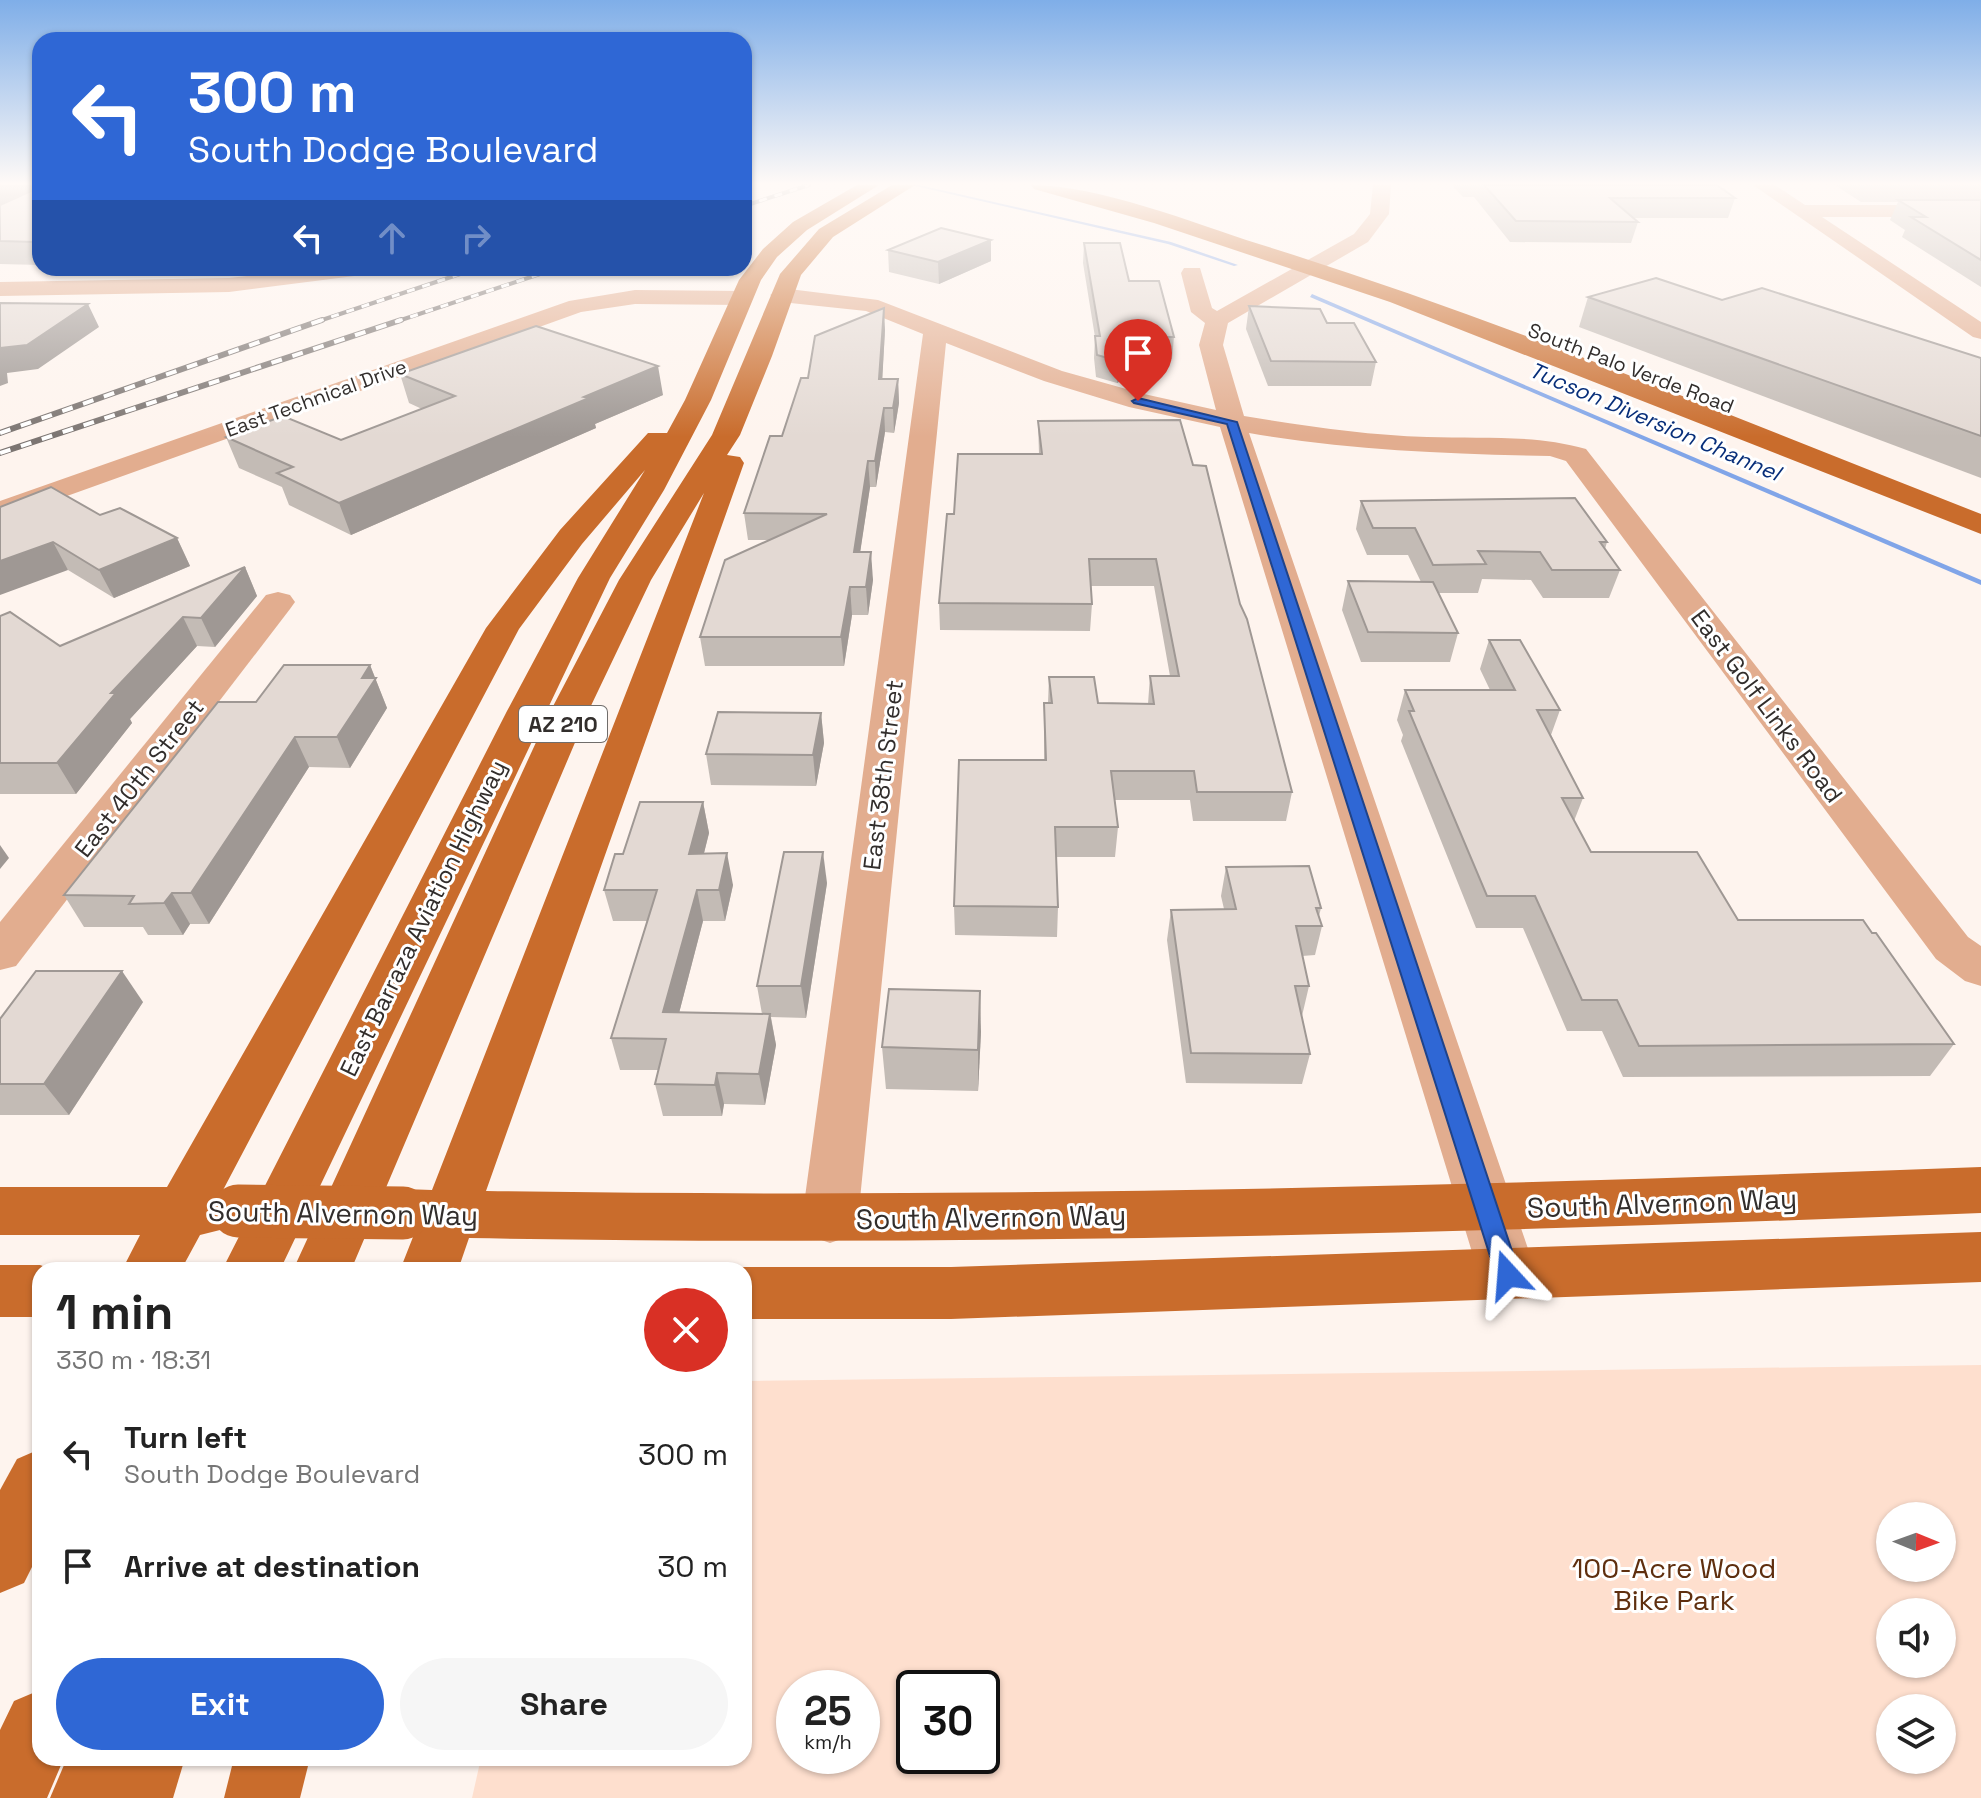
<!DOCTYPE html>
<meta charset="utf-8">
<style>
:root{--surface:#fff;--page:#f6f6f6;--text:#222;--muted:#767676;--accent:#2f67d5}
body{margin:0;font-family:"Space Grotesk",sans-serif;background:var(--page);color:var(--text);height:100vh;display:flex;flex-direction:column;font-size:30px;white-space:nowrap}
*{box-sizing:border-box;margin:0}
p{font-size:26px;color:var(--muted)}
.icon{flex:none;width:44px;height:44px;fill:none;stroke:currentColor;stroke-width:2;stroke-linecap:round;stroke-linejoin:round}
.map{position:relative;flex:1;overflow:hidden}
.sheet{position:absolute;left:32px;top:1262px;width:720px;height:504px;display:flex;flex-direction:column;background:var(--surface);border-radius:24px;box-shadow:0 2px 6px #0004}
.sheet>*{flex:none}
.hud{position:absolute;left:32px;top:32px;width:720px;height:244px;border-radius:24px;box-shadow:0 2px 6px #0004;background:#2f67d5;color:#fff;overflow:hidden}
.needle{width:52px;rotate:91deg}
.tools{position:absolute;left:1876px;top:1502px;display:grid;gap:16px}
.tools a{display:grid;place-items:center;width:80px;height:80px;border-radius:50%;background:var(--surface);box-shadow:0 2px 6px #0004;font-size:40px}
.speed{position:absolute;left:776px;top:1670px;display:flex;gap:16px;font-size:40px;font-weight:700;text-align:center}
.speed>*{display:grid;place-content:center;width:104px;height:104px;border-radius:50%;background:var(--surface);box-shadow:0 2px 6px #0004;line-height:1}
.speed small{font-size:20px;font-weight:400}
.speed .limit{border:4px solid #111;border-radius:12px;background:#fff;color:#111}
.pin{position:absolute;display:grid;place-items:center;width:68px;height:68px;color:#fff;margin:-82px -34px;border-radius:50% 50% 50% 0;rotate:-45deg;box-shadow:0 0 8px #0007}
.pin .icon{rotate:45deg}
.me{position:absolute;width:88px;margin:-44px;rotate:341deg;stroke-linejoin:round;filter:drop-shadow(0 0 6px #0008)}
.turn{display:flex;align-items:center;gap:28px;height:168px;padding:0 24px;font-size:36px}
.turn .icon{width:104px;height:104px;stroke-width:2.5}
.turn b{display:block;font-size:56px;line-height:68px}
.lanes{display:flex;align-items:center;height:76px;padding:0 24px;background:#0003;justify-content:center;gap:40px;direction:ltr}
.lanes .off{opacity:.35}
.round{display:grid;place-items:center;flex:none;width:84px;height:84px;border-radius:42px;background:var(--page)}
.headline{display:flex;align-items:center;justify-content:space-between;height:136px;padding:0 24px}
h1{font-size:48px;font-weight:700;line-height:60px}
.button{display:flex;gap:16px;margin-top:auto;padding:16px 24px}
.button a{flex:1;height:92px;border-radius:48px;background:var(--accent);color:#fff;font-size:32px;font-weight:700;line-height:92px;text-align:center}
.button a+a{background:var(--page);color:var(--text)}
ul{padding:0;list-style:none}
li{display:flex;align-items:center;gap:24px;height:112px;padding:0 24px}
li div{flex:1}
li b{display:block;font-size:30px}
li em{font-style:normal}
.map>svg:first-child{display:block}
</style>
<div class="map">
<svg width="1981" height="1798" viewBox="0 0 1981 1798">
<rect width="100%" height="100%" fill="#fef4ee"/>
<path fill="#fedfce" fill-rule="evenodd" d="M1981 1365V1798H472L481 1758H744V1381ZM1890 1516H1942V1568H1890ZM1890 1612H1942V1664H1890ZM794 1688H862V1756H794ZM914 1688H982V1756H914ZM1890 1708H1942V1760H1890Z"/>
<g fill="none" stroke-linecap="round" stroke-linejoin="round">
<g fill="#81a5e8" fill-rule="evenodd">
<polygon points="911,185 919,185 1171,242 1238,265 1234,266 1168,244"/>
<polygon points="1312,294 1981,580 1981,585 1310,297"/>
</g>
<g fill="#e2ad8f" fill-rule="evenodd">
<path d="M1373 185H1391L1389 214 1368 242 1228 323 1223 345 1244 416C1305 426 1365 435 1427 437 1480 439 1534 434 1586 449L1968 937 1981 946V986L1965 981 1936 959 1566 461 1550 456C1449 454 1349 450 1249 433L1537 1275 1528 1293 1508 1301 1488 1293 1479 1275 1220 427 1129 407 1044 381 946 343 858 1219 850 1236 830 1243 810 1236 802 1219 923 334 866 311 781 302 770 295 781 288 878 300 1062 371 1144 394 1216 410 1199 345 1205 323 1191 312 1181 273 1184 268H1200L1212 308 1217 311 1354 234 1370 214Z"/>
<polygon points="1753,185 1775,185 1805,205 1981,205 1981,217 1822,217 1981,322 1981,339 1973,337"/>
<polygon points="317,268 381,268 370,274 229,292 0,296 0,282 229,278"/>
<polygon points="635,290 742,291 753,298 742,305 635,304 581,312 0,520 0,501 569,301"/>
<polygon points="278,592 290,595 295,602 290,609 16,966 0,970 0,922 266,595"/>
</g>
<g fill="#c96c2c" fill-rule="evenodd">
<polygon points="857,185 879,185 807,230 777,257 761,280 711,400 664,490 610,578 280,1270 222,1270 507,711 578,578 645,470 582,544 519,629 222,1192 228,1194 236,1211 228,1228 200,1235 181,1270 122,1270 140,1235 0,1235 0,1187 167,1187 486,628 560,530 648,433 667,433 685,400 739,280 763,249 793,222"/>
<path d="M892 185H915L833 237 801 275 772 356 740 435 727 455 740 457 744 463 486 1191C985 1199 1483 1186 1981 1167V1213C1477 1233 974 1247 469 1238L458 1270H400L413 1237 383 1230 375 1213 383 1196 403 1189 432 1190 704 493 651 580 588 712 351 1270H293L550 712 619 580 712 435 780 274 819 229Z"/>
<path d="M1031 185C1099 185 1193 223 1259 244 1504 320 1742 421 1981 514V534L1390 302 1154 223 1034 189Z"/>
<polygon points="1981,1232 1981,1282 951,1319 744,1319 744,1270 735,1270 744,1267 951,1267"/>
<polygon points="0,1265 40,1265 54,1270 40,1270 40,1317 0,1317"/>
<polygon points="40,1449 40,1551 24,1583 0,1593 0,1490 17,1459"/>
<polygon points="40,1690 40,1758 64,1758 47,1798 0,1798 0,1730 14,1701"/>
<polygon points="67,1758 185,1758 173,1798 50,1798"/>
<polygon points="234,1758 310,1758 300,1798 224,1798"/>
</g>
<g stroke="#7c7572" stroke-width="4">
<g id="rail-far1">
<polyline points="744,206 809,185"/>
<polyline points="316,322 478,268"/>
<polyline points="395,322 558,268"/>
</g>
</g>
<g stroke="#7c7572" stroke-width="6">
<g id="rail">
<polyline points="0,433 322,320"/>
<polyline points="0,453 401,320"/>
</g>
</g>
<use href="#rail-far1" stroke="#fff" stroke-width="3" stroke-dasharray="8" stroke-linecap="butt"/>
<use href="#rail" stroke="#fff" stroke-width="4" stroke-dasharray="11" stroke-linecap="butt"/>
<polyline stroke="#c96c2c" stroke-width="53" points="238,1211 403,1213"/>
</g>
<g fill="#c3bbb5">
<polygon points="0,185 40,185 40,265 0,264"/>
<polygon points="1452,185 1717,185 1735,198 1728,218 1633,218 1638,222 1631,243 1510,242 1474,197 1463,197"/>
<polygon points="1835,185 1981,185 1981,287 1902,237 1905,230 1890,220 1898,202 1861,202"/>
<polygon points="1084,243 1129,281 1174,337 1172,359 1160,359 1155,362 1154,374 1134,374 1117,383 1096,377 1094,358 1095,337 1083,263"/>
<polygon points="888,250 991,261 939,284 889,272"/>
<polygon points="1588,297 1722,300 1981,358 1981,478 1579,327"/>
<polygon points="1249,306 1376,362 1371,386 1268,386 1246,329"/>
<polygon points="885,330 882,379 898,379 899,403 894,433 885,432 876,487 870,487 860,552 873,580 868,615 852,615 844,666 705,666 700,637 768,540 748,540 744,513 782,436 808,378"/>
<polygon points="400,374 663,395 595,424 596,428 351,535 289,505 282,487 239,468 226,437 341,440 422,409 409,403"/>
<polygon points="1038,421 1193,465 1240,604 1292,792 1286,821 1193,821 1190,800 1114,800 1118,827 1115,857 1056,857 1058,907 1057,937 955,935 954,906 1044,760 1044,703 1048,703 1049,677 1098,703 1148,704 1150,676 1170,676 1154,586 1091,586 1092,604 1090,631 940,630 939,603 954,514 1039,454"/>
<polygon points="1361,501 1607,542 1605,549 1620,570 1609,598 1543,598 1531,580 1482,579 1478,593 1439,593 1458,633 1450,662 1361,662 1342,610 1348,581 1421,582 1408,555 1367,555 1356,529"/>
<polygon points="0,507 100,515 177,538 190,566 114,598 68,570"/>
<polygon points="245,567 257,596 215,647 197,646 130,719 132,723 76,794 0,794 0,616 60,646"/>
<polygon points="1489,640 1560,710 1551,735 1583,798 1574,821 1591,852 1738,920 1954,1044 1930,1076 1623,1077 1602,1031 1567,1031 1523,928 1476,928 1401,741 1403,735 1397,720 1405,690 1490,690 1480,669"/>
<polygon points="370,665 387,708 350,768 309,767 209,924 190,924 183,935 148,935 143,927 84,927 64,895 256,702"/>
<polygon points="821,713 824,743 816,786 711,785 706,754"/>
<polygon points="703,802 709,833 704,853 733,885 725,921 703,921 679,1013 762,1014 757,986 827,883 806,1018 771,1017 776,1045 765,1105 724,1104 722,1116 663,1116 655,1084 658,1070 620,1070 611,1038 647,921 613,921 604,890 623,854"/>
<polygon points="1226,867 1321,908 1319,916 1322,926 1315,955 1302,956 1309,986 1302,1016 1310,1054 1302,1084 1186,1083 1167,940 1171,910 1224,909 1221,896"/>
<polygon points="143,1002 69,1115 0,1115 0,1019"/>
<polygon points="981,1032 978,1091 886,1089 882,1047"/>
</g>
<g fill="#9f9894">
<polygon points="1,185 35,185 39,193 0,213 0,186"/>
<polygon points="40,239 40,252 35,242"/>
<polygon points="991,240 991,261 939,284 938,262"/>
<polygon points="88,304 99,327 38,369 7,373 8,383 0,386 0,348"/>
<polygon points="884,308 885,330 881,403 879,379"/>
<polygon points="1162,337 1160,359 1155,362 1156,351 1153,341"/>
<polygon points="1136,351 1134,374 1117,383 1118,361"/>
<polygon points="658,366 663,395 595,424 596,428 351,535 339,503 584,397"/>
<polygon points="898,379 899,403 894,433 893,408"/>
<polygon points="884,408 885,432 876,487 875,461"/>
<polygon points="868,461 870,487 856,580 854,552"/>
<polygon points="177,538 190,566 114,598 99,570"/>
<polygon points="53,542 68,570 0,595 0,561"/>
<polygon points="871,552 873,580 868,615 866,587"/>
<polygon points="245,567 257,596 215,647 201,618"/>
<polygon points="850,587 852,615 844,666 841,637"/>
<polygon points="183,617 197,646 130,719 132,723 76,794 57,763 111,693"/>
<polygon points="370,665 387,708 350,768 337,737 362,678"/>
<polygon points="821,713 824,743 816,786 813,755"/>
<polygon points="295,737 309,767 209,924 191,893"/>
<polygon points="703,802 709,833 696,885 689,854"/>
<polygon points="0,845 9,858 0,869"/>
<polygon points="823,852 827,883 806,1018 801,986"/>
<polygon points="727,853 733,885 725,921 719,890"/>
<polygon points="697,890 703,921 671,1044 663,1012"/>
<polygon points="172,893 190,924 183,935 164,903"/>
<polygon points="122,971 143,1002 69,1115 44,1084"/>
<polygon points="980,991 981,1032 978,1091 978,1050"/>
<polygon points="770,1014 776,1045 765,1105 759,1074"/>
<polygon points="717,1073 724,1104 722,1116 715,1085"/>
</g>
<g fill="#e3d9d3" stroke="#9f9894" stroke-width="2">
<polygon points="32,185 40,185 40,239 35,242 0,241 0,205 31,191"/>
<polygon points="1484,185 1717,185 1735,198 1610,198 1638,222 1516,221"/>
<polygon points="1898,200 1981,200 1981,260 1911,217 1926,217"/>
<polygon points="941,228 991,240 938,262 888,250"/>
<polygon points="1084,243 1120,243 1129,281 1159,281 1174,337 1162,337 1153,341 1156,351 1136,351 1118,361 1097,355 1095,336 1100,336"/>
<polygon points="1656,278 1722,300 1762,288 1981,358 1981,436 1588,297"/>
<polygon points="0,303 88,304 27,345 0,348"/>
<polygon points="1249,306 1320,309 1327,323 1354,323 1376,362 1271,361"/>
<polygon points="884,308 879,379 898,379 893,408 884,408 875,461 868,461 854,552 871,552 866,587 850,587 841,637 700,637 725,560 827,514 744,513 770,436 782,436 801,378 808,378 815,336"/>
<polygon points="536,326 658,366 584,397 589,398 339,503 277,473 293,467 226,437 283,416 341,440 455,396 400,374"/>
<polygon points="1180,420 1193,465 1206,466 1240,604 1247,619 1292,792 1197,792 1194,771 1111,771 1118,827 1055,827 1058,907 954,906 959,760 1046,760 1044,703 1052,703 1049,677 1094,677 1098,703 1154,704 1150,676 1179,676 1156,559 1089,559 1092,604 939,603 947,514 954,514 958,454 1042,454 1038,421"/>
<polygon points="51,487 100,515 120,508 177,538 99,570 53,542 0,561 0,507"/>
<polygon points="1575,498 1607,542 1600,542 1620,570 1552,570 1540,552 1478,551 1486,564 1433,565 1415,528 1373,528 1361,501"/>
<polygon points="245,567 201,618 183,617 111,693 116,693 57,763 0,763 0,616 10,612 60,646"/>
<polygon points="1348,581 1433,582 1458,633 1368,632"/>
<polygon points="1489,640 1520,640 1560,710 1537,710 1583,798 1562,798 1591,852 1697,852 1738,920 1863,920 1872,933 1876,933 1954,1044 1639,1046 1617,1000 1582,1000 1535,896 1487,896 1409,711 1414,711 1405,690 1515,690"/>
<polygon points="284,665 370,665 362,678 376,678 337,737 295,737 191,893 172,893 164,903 129,904 134,896 64,895 218,702 256,702"/>
<polygon points="718,712 821,713 813,755 706,754"/>
<polygon points="640,802 703,802 689,854 727,853 719,890 697,890 663,1012 770,1014 759,1074 717,1073 715,1085 655,1084 666,1039 611,1038 657,890 604,890 615,854 623,854"/>
<polygon points="784,852 823,852 801,986 757,986"/>
<polygon points="1309,866 1321,908 1316,908 1322,926 1296,926 1309,986 1295,986 1310,1054 1191,1053 1171,910 1236,909 1226,867"/>
<polygon points="36,971 122,971 44,1084 0,1084 0,1019"/>
<polygon points="889,989 980,991 978,1050 882,1047"/>
</g>
<linearGradient id="sky" x2="0" y2="1"><stop stop-color="#7faee8"/><stop offset="0.42" stop-color="#fffaf7"/><stop offset="1" stop-color="#fffaf7" stop-opacity="0"/></linearGradient>
<rect width="1981" height="437" fill="url(#sky)"/>
<polygon fill="#2f67d5" stroke="#1f438a" stroke-width="2" points="1138,398 1237,422 1520,1275 1516,1282 1508,1285 1499,1282 1496,1275 1227,424 1134,403 1132,401"/>
<g text-anchor="middle" dominant-baseline="central" stroke-width="6" stroke-linejoin="round" paint-order="stroke">
<g font-size="20" fill="#322e2c" stroke="#fff">
<text transform="translate(1631 368) rotate(21)">South Palo Verde Road</text>
<text transform="translate(316 398) rotate(-20)">East Technical Drive</text>
</g>
<g font-size="22" font-style="italic" fill="#072e79" stroke="#fff">
<text transform="translate(1655 421) rotate(23)">Tucson Diversion Channel</text>
</g>
<rect fill="#fff" stroke="#706d6b" stroke-width="2" x="519" y="706" width="88" height="36" rx="6"/>
<g font-size="22" font-weight="bold" fill="#322e2c">
<text x="563" y="724">AZ 210</text>
</g>
<g font-size="24" fill="#322e2c" stroke="#fff">
<text transform="translate(1767 706) rotate(53)">East Golf Links Road</text>
<text transform="translate(883 775) rotate(-83)">East 38th Street</text>
<text transform="translate(139 778) rotate(-52)">East 40th Street</text>
<text transform="translate(423 918) rotate(-64)">East Barraza Aviation Highway</text>
</g>
<g font-size="28" fill="#322e2c" stroke="#fff">
<text transform="translate(1662 1203) rotate(-2)">South Alvernon Way</text>
<text transform="translate(343 1213) rotate(1)">South Alvernon Way</text>
<text transform="translate(991 1217) rotate(-1)">South Alvernon Way</text>
</g>
<g font-size="28" fill="#5f2f0f" stroke="#fff">
<text x="1674" y="1568">100-Acre Wood<tspan x="1674" dy="32">Bike Park</tspan></text>
</g>
</g>
</svg>
<div class="tools">
<a><svg class="needle" viewBox="-14 -14 28 28"><path d="M0-13l5 13h-10z" fill="#e53935"/><path d="M0 13l5-13h-10z" fill="#767676"/></svg></a>
<a><svg class="icon" aria-label="sound" viewBox="0 0 24 24"><path d="M4 9h4l5-4v14l-5-4H4zM17 9q2 3 0 6"/></svg></a>
<a><svg class="icon" aria-label="layers" viewBox="0 0 24 24"><path d="M12 4l9 5-9 5-9-5zM3 14l9 5 9-5"/></svg></a>
</div>
<div class="speed"><div>25<small>km/h</small></div><div class="limit">30</div></div>
<div class="pin" style="left:1138px;top:401px;background:#d93025"><svg class="icon" aria-label="arrive" viewBox="0 0 24 24"><path d="M6 21V4h12l-3 4 3 4H6"/></svg></div>
<svg class="me" style="left:1508px;top:1275px" viewBox="-20 -20 40 40"><path d="M0-17L14 15 0 8-14 15z" fill="#2f67d5" stroke="#fff" stroke-width="4"/></svg>
<div class="hud">
<div class="turn"><svg class="icon" aria-label="left" viewBox="0 0 24 24"><path d="M17 20v-9H6M10 6l-5 5 5 5"/></svg><div><b>300 m</b>South Dodge Boulevard</div></div>
<div class="lanes"><svg class="icon" aria-label="left" viewBox="0 0 24 24"><path d="M17 20v-9H6M10 6l-5 5 5 5"/></svg><svg class="icon off" aria-label="ahead" viewBox="0 0 24 24"><path d="M12 20V5M6 11l6-6 6 6"/></svg><svg class="icon off" aria-label="right" viewBox="0 0 24 24"><path d="M7 20v-9h11M14 6l5 5-5 5"/></svg></div>
</div>
<section class="sheet">
<div class="headline"><div><h1>1 min</h1><p>330 m · 18:31</p></div><a class="round" style="background:#d93025;color:#fff"><svg class="icon" aria-label="close" viewBox="0 0 24 24"><path d="M6 6l12 12M18 6L6 18"/></svg></a></div>
<ul>
<li><svg class="icon" aria-label="left" viewBox="0 0 24 24"><path d="M17 20v-9H6M10 6l-5 5 5 5"/></svg><div><b>Turn left</b><p>South Dodge Boulevard</p></div><em>300 m</em></li>
<li><svg class="icon" aria-label="arrive" viewBox="0 0 24 24"><path d="M6 21V4h12l-3 4 3 4H6"/></svg><div><b>Arrive at destination</b></div><em>30 m</em></li>
</ul>
<div class="button"><a>Exit</a><a>Share</a></div>
</section>
</div>
